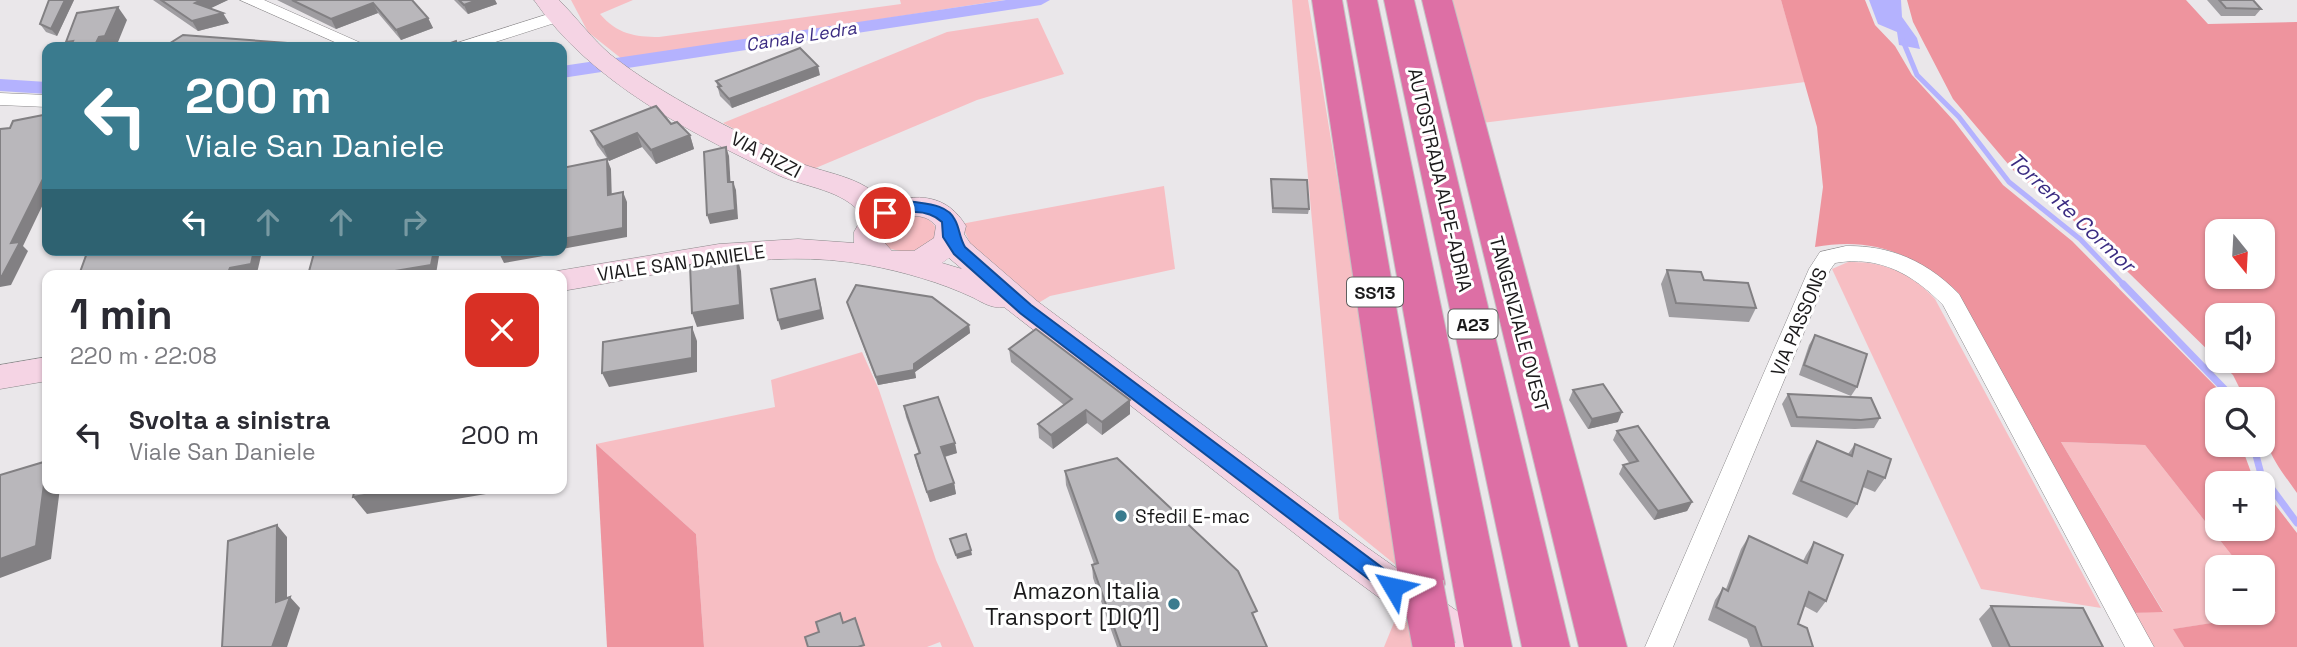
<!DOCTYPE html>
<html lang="it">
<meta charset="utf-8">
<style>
:root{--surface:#fff;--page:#f2f2f3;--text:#2b2b33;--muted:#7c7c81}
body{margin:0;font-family:"Space Grotesk",sans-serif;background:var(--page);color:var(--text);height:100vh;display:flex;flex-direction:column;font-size:26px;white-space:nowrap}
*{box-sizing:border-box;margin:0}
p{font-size:23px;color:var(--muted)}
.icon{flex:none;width:38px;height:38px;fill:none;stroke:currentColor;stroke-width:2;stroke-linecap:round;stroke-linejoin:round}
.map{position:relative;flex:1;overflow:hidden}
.side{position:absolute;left:42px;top:270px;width:525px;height:224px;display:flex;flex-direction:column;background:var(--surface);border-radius:14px;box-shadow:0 2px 5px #0004}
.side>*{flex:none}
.top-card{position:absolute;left:42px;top:42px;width:525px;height:214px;border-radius:14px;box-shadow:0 2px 5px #0004;background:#3a7b8e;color:#fff;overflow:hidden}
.needle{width:46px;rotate:162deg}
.controls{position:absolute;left:2205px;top:219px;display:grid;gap:14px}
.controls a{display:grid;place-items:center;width:70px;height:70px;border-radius:14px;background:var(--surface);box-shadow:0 2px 5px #0004;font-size:35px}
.pin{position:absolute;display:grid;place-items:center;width:60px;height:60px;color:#fff;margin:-30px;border:4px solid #fff;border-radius:50%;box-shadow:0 2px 7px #0007}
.me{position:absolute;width:77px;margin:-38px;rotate:306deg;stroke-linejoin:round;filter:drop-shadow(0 0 5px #0008)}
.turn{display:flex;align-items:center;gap:24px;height:147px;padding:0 28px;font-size:32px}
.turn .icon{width:91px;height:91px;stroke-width:2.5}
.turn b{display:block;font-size:49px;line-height:60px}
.lanes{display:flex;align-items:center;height:66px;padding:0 28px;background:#0003;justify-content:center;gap:35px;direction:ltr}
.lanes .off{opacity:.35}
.round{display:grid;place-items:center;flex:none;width:74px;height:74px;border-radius:14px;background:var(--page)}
.head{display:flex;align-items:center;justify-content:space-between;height:119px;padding:0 28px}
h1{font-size:42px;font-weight:600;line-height:52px}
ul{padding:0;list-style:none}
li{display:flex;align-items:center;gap:21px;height:91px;padding:0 28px}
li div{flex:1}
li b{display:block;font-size:26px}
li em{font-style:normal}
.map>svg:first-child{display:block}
</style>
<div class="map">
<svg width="2297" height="647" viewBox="0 0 2297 647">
<rect width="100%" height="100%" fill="#eae7ea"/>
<g fill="#f7bec3">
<path d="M571 0H633L600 14C617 34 635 37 659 37L901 4 900 0H1004L622 59 588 32Z"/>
<polygon points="1292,0 1308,0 1402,570 1339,519"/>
<polygon points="1447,0 1781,0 1805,82 1482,123"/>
<polygon points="1038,18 1064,74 977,100 811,170 723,123 947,32"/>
<polygon points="1164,186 1175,269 1050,296 1035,305 973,249 961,224"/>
<path d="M918 214C964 234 915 262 887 247L880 236C885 220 903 216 918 214Z"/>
<path d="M1848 262C1884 261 1911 273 1935 299L2101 608 1981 589 1832 269Z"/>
<polygon points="862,352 879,390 936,560 974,647 942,647 940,642 927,647 704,647 696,534 596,444 775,407 771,380"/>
<polygon points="2061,442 2145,445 2241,567 2217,567 2217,612 2263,612 2263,594 2277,613 2174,629 2184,647 2151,647 2131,613 2163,611"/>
<polygon points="1397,615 1412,626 1415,647 1384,647"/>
</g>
<g fill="#ee949e" fill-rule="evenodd">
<path d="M1781 0H1865L1875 25 1895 46 1912 75 1954 121 2003 185 2072 241 2223 394 2224 399H2217V444L2241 445 2252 475 2258 483H2217V528H2263V489L2297 533V647H2184L2173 629 2276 613 2263 594V567H2241L2145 445 2061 442 2163 612 2131 613 1950 289C1912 251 1868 237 1815 247L1823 187 1817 127Z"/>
<path d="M1907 0H2186L2208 24 2297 22V493C2269 454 2263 447 2263 399H2245L2233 375 2219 361 2263 360V315H2217V359L2087 232 2014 171 1953 99 1913 22ZM2217 231H2263V276H2217Z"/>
<polygon points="596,444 696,534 704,647 607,647"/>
</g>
<polygon fill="#b4b2fe" points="1869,0 1901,0 1902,17 1917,38 1920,49 1899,45 1897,32 1878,24"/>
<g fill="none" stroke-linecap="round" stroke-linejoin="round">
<polyline stroke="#b4b2fe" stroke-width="5" points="1903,41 1917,75 1959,117 2009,182 2080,239 2125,286"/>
<g stroke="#b4b2fe" stroke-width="7">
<polyline points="2123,284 2234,399"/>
<polyline points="2253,444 2261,474 2297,523"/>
</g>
<g fill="#b4b2fe" fill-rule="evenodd">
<polygon points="1006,0 1050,0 1041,5 562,78 562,66"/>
<polygon points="0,79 47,82 47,94 0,91"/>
</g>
<g stroke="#8a888a" stroke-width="1">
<g id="street">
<polygon points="240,0 264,0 370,47 346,47"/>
<polygon points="561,10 567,11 570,15 567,19 480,47 454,47 457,43"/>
<polygon points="0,93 47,95 47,107 0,105"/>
<path d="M1846 246C1891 245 1928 262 1959 294L2154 647H2125L1943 305C1913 274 1879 255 1835 263L1830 270 1673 647H1645L1809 269 1820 252Z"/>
</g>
</g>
<g stroke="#8a888a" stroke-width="1">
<g id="secondary">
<path d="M534 0H559C577 18 592 39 611 55 666 98 731 128 793 160 822 174 864 175 884 203 917 193 947 194 966 226L964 234 970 243 1037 301 1365 546 1491 635 1496 647H1446L1339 568 1004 307C993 309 983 303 974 298 940 282 904 272 868 265 766 246 661 275 562 291V275H550L551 272 719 244 798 239 854 243V232L863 216C843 189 806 188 778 175 690 132 591 83 534 0ZM908 216C920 216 928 216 936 226L934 238 914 251H892L882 240 884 229ZM949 258 962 269 942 263Z"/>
<polygon points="47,357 47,381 0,389 0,365"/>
</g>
</g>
<g stroke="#c4c3c4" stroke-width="2">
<g id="highway">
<polygon points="1312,0 1342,0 1445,584 1438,598 1422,604 1406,598 1399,584"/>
<polygon points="1347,0 1377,0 1512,647 1464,647"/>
<polygon points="1384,0 1414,0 1570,647 1522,647"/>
<polygon points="1422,0 1452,0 1627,647 1579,647"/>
</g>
</g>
<use href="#street" fill="#fff" fill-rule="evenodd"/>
<use href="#secondary" fill="#f5d4e4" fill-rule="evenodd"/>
<use href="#highway" fill="#dd6fa5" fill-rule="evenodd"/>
<g stroke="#c4c3c4" stroke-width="44" stroke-linecap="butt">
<polyline id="highway-bridge" points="1422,584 1434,647"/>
</g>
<use href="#highway-bridge" stroke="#dd6fa5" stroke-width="42"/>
</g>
<g fill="#9f9da1">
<polygon points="49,0 74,0 57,36 46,32 40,24"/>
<polygon points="153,0 228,0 210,8 229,23 198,31"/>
<polygon points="277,0 412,0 428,18 433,28 401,40 378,13 336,29"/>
<polygon points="454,0 495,0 497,4 468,14"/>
<polygon points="2207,0 2253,0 2261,9 2255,16 2221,16"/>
<polygon points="820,75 732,108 720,96 716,81"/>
<polygon points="671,124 690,135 694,149 656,164 642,147 609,161 597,145 591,131"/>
<polygon points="1271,179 1309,209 1308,214 1272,213"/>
<polygon points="1667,270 1704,280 1756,308 1749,322 1669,317 1661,284"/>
<polygon points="847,302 969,325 970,333 915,372 916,378 878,385 850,311"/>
<polygon points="1815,335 1857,387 1851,396 1799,375 1809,345"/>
<polygon points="1009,349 1130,400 1130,414 1102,435 1087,423 1053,449 1039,438 1038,424 1064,405 1011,362"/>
<polygon points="1573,390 1618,422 1588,429 1569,400"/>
<polygon points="1788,394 1880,418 1874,428 1855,429 1791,427 1782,404"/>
<polygon points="904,406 957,453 945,457 954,483 956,494 930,502 917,465 915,455 919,454 906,417"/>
<polygon points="1617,431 1692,502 1687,511 1654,520 1619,474 1623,465 1630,464 1613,440"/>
<polygon points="1817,441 1848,454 1855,444 1885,478 1875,492 1863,487 1857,504 1847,518 1792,494 1809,455"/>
<polygon points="1065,471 1256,621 1267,647 1117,647 1093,578 1092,565 1094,564 1066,485"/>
<polygon points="1749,536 1803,561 1806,555 1814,542 1826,601 1817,613 1804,606 1798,624 1813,647 1750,647 1747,639 1708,620 1715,600 1723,588 1726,589 1741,549"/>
<polygon points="1991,606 2103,647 1992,647 1979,619"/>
</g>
<g fill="#828083">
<polygon points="65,0 74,0 57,36 51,29"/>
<polygon points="201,0 228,0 201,13 195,3"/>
<polygon points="477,0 495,0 497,4 468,14 464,5"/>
<polygon points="373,3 378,13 336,29 331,19"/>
<polygon points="118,7 127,20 116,47 94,47 99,37"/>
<polygon points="223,13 229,23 198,31 192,21"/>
<polygon points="428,18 433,28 401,40 396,30"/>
<polygon points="818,66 820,75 732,108 729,99"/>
<polygon points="637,133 642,147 609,161 603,147"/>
<polygon points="690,135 694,149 656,164 651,150"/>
<polygon points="726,147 729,156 731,191 728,182"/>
<polygon points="607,159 611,169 612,204 608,195"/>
<polygon points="47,171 47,196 23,246 28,251 11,285 0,287 0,276 11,243"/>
<polygon points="733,182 736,190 738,219 710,224 707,215"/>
<polygon points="623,192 627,202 627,237 562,249 562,239"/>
<polygon points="254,250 257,250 261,256 257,273 249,275 227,275 230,268"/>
<polygon points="434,250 440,250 436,274 430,275 371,275"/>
<polygon points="519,250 553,250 549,251 549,255 504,263 499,253"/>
<polygon points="737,257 741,271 744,319 697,327 692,313"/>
<polygon points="815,279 824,319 781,330 778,320"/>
<polygon points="969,325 970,333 915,372 916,378 878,385 876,377 914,364"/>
<polygon points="692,327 697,341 697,372 609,387 602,373"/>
<polygon points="1130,400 1130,414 1102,435 1102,422"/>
<polygon points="1086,410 1087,423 1053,449 1051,435"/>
<polygon points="1622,412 1618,422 1588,429 1592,419"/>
<polygon points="955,443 957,453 943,457 941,447"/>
<polygon points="47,463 47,488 60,488 51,559 0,578 0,559"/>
<polygon points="954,483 956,494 930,502 927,492"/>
<polygon points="119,488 131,488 121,491"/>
<polygon points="404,488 498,488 498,492 367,514 353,497"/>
<polygon points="1692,502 1687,511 1654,520 1658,511"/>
<polygon points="277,525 287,537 287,605 290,597 300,608 287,647 272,647 276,602"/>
<polygon points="971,550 972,555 957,559 956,555"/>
</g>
<g fill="#b9b7bb" stroke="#828083" stroke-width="2">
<polygon points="49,0 65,0 51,29 40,24"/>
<polygon points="161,0 201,0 195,3 223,13 192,21"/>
<polygon points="292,0 412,0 428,18 396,30 373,3 331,19"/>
<polygon points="459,0 477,0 464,5"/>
<polygon points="2219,0 2253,0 2261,9 2226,8"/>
<polygon points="118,7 105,36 99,37 94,47 70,47 73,41 66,42 77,13"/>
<polygon points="183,35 341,47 164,47"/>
<polygon points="456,41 458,47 440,47"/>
<polygon points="800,48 818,66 729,99 718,87 721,86 716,81"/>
<polygon points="656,106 671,124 677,122 690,135 651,150 637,133 603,147 591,131"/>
<polygon points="43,115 47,116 47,171 11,243 20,242 2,276 0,276 0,129 10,128 13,121"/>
<polygon points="726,147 728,182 733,182 735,210 707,215 704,152"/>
<polygon points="607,159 608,195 623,192 623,228 562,239 562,168"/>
<polygon points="1271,179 1307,180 1309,209 1273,208"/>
<polygon points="88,250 221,250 220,253 235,250 254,250 251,264 230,268 227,275 79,275"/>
<polygon points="324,250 434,250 431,265 371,275 308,275 314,253"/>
<polygon points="500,250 519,250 499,253"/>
<polygon points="737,257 740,305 692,313 690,265"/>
<polygon points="1667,270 1701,272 1704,280 1748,283 1756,308 1676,303"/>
<polygon points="815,279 821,310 778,320 771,289"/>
<polygon points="856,285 932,297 969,325 914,364 914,370 876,377 847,302"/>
<polygon points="692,327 692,358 602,373 603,342"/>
<polygon points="1036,329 1130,400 1102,422 1086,410 1051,435 1038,424 1072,399 1009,349"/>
<polygon points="1815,335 1867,354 1857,387 1804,365"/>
<polygon points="1603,384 1622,412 1592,419 1573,390"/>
<polygon points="1788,394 1871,398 1880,418 1861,420 1797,417"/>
<polygon points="938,397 955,443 941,447 954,483 927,492 915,455 920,453 904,406"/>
<polygon points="1638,426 1692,502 1658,511 1623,465 1638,461 1617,431"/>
<polygon points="1817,441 1852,456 1855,444 1891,459 1885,478 1868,471 1857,504 1801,481"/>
<polygon points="1117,458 1238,571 1257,611 1252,613 1267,647 1121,647 1092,565 1098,563 1065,471"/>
<polygon points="47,461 36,546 0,559 0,475"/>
<polygon points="355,488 404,488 353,497"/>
<polygon points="277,525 276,602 290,597 272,647 222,647 228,541"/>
<polygon points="966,534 971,550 956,555 950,539"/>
<polygon points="1749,536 1807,563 1814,542 1843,555 1826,601 1809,592 1798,624 1807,628 1813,647 1762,647 1755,627 1716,607 1723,588 1728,591"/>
<polygon points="1991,606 2083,608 2103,647 2010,647"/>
<polygon points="840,613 843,623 855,618 864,645 858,647 808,647 805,637 819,632 816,622"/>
</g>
<path fill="#1a73e8" stroke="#114b97" stroke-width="2" d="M908 201C923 204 947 203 955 220 960 229 959 237 965 247L1031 305 1400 581 1403 587 1400 593H1387L1020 313 954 254 943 237 942 222C925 207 905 212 885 218L878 213 880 209Z"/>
<g fill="#3a7b8e" stroke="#fff" stroke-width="2.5">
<circle cx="1121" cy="516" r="7"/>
<circle cx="1174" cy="604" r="7"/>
</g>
<g text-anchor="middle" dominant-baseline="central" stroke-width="6" stroke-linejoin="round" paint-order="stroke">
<g font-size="18" font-style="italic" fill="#3b2c82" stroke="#fff">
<text transform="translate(801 36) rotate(-9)">Canale Ledra</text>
</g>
<g fill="#fff" stroke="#5f5f5f" stroke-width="2">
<rect x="1347" y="277.5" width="56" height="29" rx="5"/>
<rect x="1448.5" y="309.5" width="49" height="29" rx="5"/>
</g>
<g font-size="18" font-weight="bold" fill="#1b1a1b">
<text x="1375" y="292">SS13</text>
<text x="1473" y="324">A23</text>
</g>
<g font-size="19" fill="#1b1a1b" stroke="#fff">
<text transform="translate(766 155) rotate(28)">VIA RIZZI</text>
<text transform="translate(1440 180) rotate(77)">AUTOSTRADA ALPE-ADRIA</text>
<text transform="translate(681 263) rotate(-8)">VIALE SAN DANIELE</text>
<text transform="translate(1799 322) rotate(-67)">VIA PASSONS</text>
<text transform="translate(1519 324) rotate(75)">TANGENZIALE OVEST</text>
</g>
<g font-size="19" fill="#1b1a1b" stroke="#fff" text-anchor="start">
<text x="1135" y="516">Sfedil E-mac</text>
</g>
<g font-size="21" font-style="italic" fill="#3b2c82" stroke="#fff">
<text transform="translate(2072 212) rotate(43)">Torrente Cormor</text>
</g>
<g font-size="23" fill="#1b1a1b" stroke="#fff" text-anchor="end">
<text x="1160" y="591">Amazon Italia<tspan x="1160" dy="26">Transport [DIQ1]</tspan></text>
</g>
</g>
</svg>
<div class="controls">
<a><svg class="needle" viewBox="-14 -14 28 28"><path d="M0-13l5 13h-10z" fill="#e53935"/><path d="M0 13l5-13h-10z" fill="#7c7c81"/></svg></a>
<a><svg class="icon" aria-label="sound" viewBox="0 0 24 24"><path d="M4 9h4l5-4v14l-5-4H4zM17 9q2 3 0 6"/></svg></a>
<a><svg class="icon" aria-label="search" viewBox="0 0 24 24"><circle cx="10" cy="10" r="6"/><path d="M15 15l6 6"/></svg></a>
<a>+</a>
<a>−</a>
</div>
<div class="pin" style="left:885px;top:213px;background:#d93025"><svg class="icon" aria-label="arrive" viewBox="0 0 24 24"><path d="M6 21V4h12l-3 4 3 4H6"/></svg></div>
<svg class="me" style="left:1393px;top:587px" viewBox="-20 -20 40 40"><path d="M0-17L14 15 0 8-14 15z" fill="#1a73e8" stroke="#fff" stroke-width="4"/></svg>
<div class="top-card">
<div class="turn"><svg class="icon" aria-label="left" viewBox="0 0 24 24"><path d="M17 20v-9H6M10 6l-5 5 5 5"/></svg><div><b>200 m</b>Viale San Daniele</div></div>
<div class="lanes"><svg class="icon" aria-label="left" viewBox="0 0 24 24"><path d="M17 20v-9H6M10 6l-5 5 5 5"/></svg><svg class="icon off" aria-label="ahead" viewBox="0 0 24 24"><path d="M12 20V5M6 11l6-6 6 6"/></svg><svg class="icon off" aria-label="ahead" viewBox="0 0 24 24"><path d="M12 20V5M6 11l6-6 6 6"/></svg><svg class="icon off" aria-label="right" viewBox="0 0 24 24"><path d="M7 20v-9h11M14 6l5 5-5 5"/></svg></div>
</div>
<section class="side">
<div class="head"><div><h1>1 min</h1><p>220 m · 22:08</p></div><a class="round" style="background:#d93025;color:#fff"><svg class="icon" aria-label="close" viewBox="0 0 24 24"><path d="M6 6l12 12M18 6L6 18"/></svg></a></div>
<ul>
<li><svg class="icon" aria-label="left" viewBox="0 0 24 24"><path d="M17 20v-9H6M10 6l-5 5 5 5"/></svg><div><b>Svolta a sinistra</b><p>Viale San Daniele</p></div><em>200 m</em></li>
</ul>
</section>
</div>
